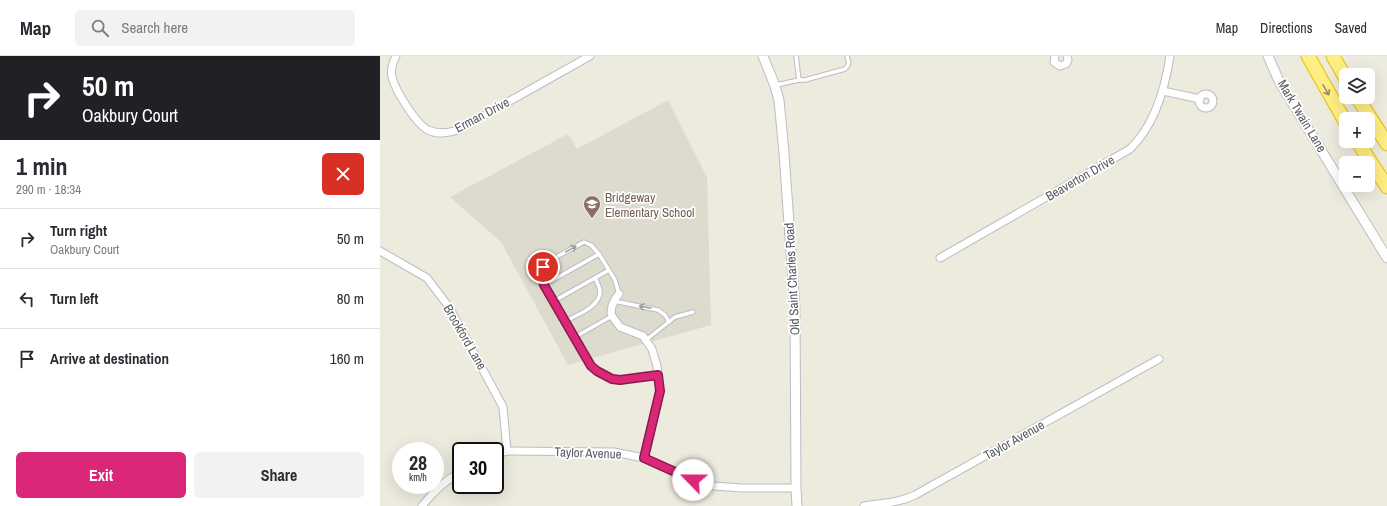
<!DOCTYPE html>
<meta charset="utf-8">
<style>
:root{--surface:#fff;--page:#f2f2f3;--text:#2b2b33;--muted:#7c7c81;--line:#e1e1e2;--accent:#db2777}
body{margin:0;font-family:"Archivo Narrow",sans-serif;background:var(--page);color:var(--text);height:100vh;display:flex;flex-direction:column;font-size:15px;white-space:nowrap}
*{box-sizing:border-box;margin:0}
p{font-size:13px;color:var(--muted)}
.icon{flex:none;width:22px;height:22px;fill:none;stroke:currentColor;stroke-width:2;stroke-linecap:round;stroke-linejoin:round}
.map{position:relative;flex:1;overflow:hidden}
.drawer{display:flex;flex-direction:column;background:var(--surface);width:380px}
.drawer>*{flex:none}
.hud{background:#202124;color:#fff;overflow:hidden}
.tools{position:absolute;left:959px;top:12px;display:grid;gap:8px}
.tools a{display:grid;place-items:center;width:36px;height:36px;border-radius:6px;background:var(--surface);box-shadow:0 4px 16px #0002;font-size:20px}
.speed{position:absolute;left:12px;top:386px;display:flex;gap:8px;font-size:20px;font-weight:700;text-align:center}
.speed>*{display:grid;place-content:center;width:52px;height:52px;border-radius:50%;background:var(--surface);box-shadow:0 4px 16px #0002;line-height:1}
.speed small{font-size:10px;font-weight:400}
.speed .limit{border:2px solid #111;border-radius:6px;background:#fff;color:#111}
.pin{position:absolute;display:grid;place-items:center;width:34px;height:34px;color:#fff;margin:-17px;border:2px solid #fff;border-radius:50%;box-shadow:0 1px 4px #0007}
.me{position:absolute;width:44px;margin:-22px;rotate:293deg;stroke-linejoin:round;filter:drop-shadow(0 0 3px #0008)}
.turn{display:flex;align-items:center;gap:14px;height:84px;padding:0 16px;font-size:18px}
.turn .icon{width:52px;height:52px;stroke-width:2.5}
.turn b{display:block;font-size:28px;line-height:34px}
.round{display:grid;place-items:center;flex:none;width:42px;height:42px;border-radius:6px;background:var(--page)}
.summary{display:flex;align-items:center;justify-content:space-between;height:68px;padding:0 16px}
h1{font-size:24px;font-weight:800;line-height:30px}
.primary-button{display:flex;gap:8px;margin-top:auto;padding:8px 16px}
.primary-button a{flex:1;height:46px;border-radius:6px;background:var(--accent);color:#fff;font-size:16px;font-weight:800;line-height:46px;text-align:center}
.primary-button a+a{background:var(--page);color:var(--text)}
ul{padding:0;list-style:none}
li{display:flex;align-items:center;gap:12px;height:60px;padding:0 16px;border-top:1px solid var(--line)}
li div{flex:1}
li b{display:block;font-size:15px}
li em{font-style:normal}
header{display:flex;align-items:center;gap:24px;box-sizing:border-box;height:56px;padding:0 20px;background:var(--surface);border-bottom:1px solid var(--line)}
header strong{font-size:19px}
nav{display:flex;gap:22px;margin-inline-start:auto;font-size:14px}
.search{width:280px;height:36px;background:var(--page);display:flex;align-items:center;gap:10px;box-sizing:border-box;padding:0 14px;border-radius:6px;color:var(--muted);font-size:15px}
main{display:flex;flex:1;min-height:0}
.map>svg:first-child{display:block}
</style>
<header>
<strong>Map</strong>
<div class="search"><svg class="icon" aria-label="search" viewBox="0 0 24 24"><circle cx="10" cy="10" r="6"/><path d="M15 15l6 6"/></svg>Search here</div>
<nav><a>Map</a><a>Directions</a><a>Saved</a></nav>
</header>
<main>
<section class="drawer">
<div class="hud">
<div class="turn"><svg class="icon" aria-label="right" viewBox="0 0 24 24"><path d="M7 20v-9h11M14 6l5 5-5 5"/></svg><div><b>50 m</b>Oakbury Court</div></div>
</div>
<div class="summary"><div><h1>1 min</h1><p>290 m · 18:34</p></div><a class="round" style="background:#d93025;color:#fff"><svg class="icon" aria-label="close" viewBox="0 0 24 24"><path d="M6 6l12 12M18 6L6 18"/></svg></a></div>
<ul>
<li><svg class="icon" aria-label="right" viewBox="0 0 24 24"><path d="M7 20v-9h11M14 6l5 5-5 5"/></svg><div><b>Turn right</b><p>Oakbury Court</p></div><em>50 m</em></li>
<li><svg class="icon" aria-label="left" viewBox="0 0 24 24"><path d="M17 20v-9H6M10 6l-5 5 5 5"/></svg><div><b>Turn left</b></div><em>80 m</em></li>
<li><svg class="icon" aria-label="arrive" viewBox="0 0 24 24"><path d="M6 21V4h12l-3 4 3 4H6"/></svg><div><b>Arrive at destination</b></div><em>160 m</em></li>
</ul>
<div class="primary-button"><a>Exit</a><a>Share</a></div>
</section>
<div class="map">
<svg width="1007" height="450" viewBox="0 0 1007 450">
<rect width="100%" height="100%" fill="#edebde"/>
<polygon fill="#dcdbcd" points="288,44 327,121 331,269 188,309 121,186 70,141 188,78 197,93"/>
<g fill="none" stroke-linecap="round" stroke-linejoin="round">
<g stroke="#bbbdc4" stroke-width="5.5">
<g id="service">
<polyline points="416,0 419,24"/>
<path d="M396 29 419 24H425L465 13C470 8 469 6 467 0"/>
<path d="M219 198 211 189 204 186 169 205C161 210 161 220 164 229L211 310C234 330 252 324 278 319"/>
<polyline points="164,229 219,198 235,224 239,238"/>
<polyline points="174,245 229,214"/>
<polyline points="234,245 278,254 285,259 289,266"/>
<path d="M186 265C198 258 221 251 220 234 219 230 217 226 215 222"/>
<polyline points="195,281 232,260"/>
<polyline points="266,284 295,261 313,256"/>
</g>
</g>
<g stroke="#bbbdc4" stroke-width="9">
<g id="minor">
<path d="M16 0C13 6 10 14 12 21 15 34 36 68 48 74 58 79 68 77 78 74L210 0"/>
<polyline points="675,0 674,6 680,10 686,8 688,4 687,0"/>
<polyline points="783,35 820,43"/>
<circle cx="826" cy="45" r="7"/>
<polyline points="0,195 47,222 69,251 123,351 127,395"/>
<path d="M560 202 750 93C775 69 785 33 790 0"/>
<polyline points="239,238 235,243 232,250 231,257 232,260 240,271 263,280 272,293 277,310 280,335 264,402"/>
<polyline points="115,399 127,395 234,396 264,402 313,423 334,430 362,432 416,432"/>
<path d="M42 450C53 436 65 424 81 416"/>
<path d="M484 450C502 447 519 447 535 439L779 303"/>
</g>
</g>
<g stroke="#bbbdc4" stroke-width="11">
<g id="tertiary">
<polyline points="383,0 395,30 399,44 404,97 415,252 416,432 417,450"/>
<polyline points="888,0 899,25 1007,202"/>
</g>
</g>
<g stroke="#eabd00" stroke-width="15">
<g id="motorway">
<polyline points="928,0 966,67"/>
<polyline points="953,0 966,23"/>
<polyline points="977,41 1007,88"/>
<polyline points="977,85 1007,131"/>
</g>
</g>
<use href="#service" stroke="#fff" stroke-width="3.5"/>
<use href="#minor" stroke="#fff" stroke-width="7"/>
<use href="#tertiary" stroke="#fff" stroke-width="9"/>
<use href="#motorway" stroke="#ffee82" stroke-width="13"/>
</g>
<defs><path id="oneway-shaft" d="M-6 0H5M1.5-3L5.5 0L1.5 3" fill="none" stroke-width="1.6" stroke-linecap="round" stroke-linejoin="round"/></defs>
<use stroke="#928e6d" href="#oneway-shaft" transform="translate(946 34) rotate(60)"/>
<g stroke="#9a9da0">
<use href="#oneway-shaft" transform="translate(191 193) rotate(-29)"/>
<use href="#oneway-shaft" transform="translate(265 251) rotate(-168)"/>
</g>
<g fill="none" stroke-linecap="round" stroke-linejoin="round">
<g stroke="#8e194d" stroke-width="10">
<polyline id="route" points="163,211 162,222 164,229 211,310 217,315 232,323 240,324 278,319 280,335 264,402 313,424"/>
</g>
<use href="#route" stroke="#db2777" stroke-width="7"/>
</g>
<defs>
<g id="school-pin" transform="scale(0.9)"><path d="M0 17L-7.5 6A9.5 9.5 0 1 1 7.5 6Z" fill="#8d6e63" stroke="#fff"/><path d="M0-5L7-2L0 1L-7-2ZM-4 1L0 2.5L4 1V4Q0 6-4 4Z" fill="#fff"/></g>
</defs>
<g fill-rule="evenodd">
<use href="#school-pin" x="212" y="148"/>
</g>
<g text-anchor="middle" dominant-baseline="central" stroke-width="3.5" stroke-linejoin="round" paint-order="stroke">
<g font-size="13" fill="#575b61" stroke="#fff">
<text transform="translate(102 59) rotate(-28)">Erman Drive</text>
<text transform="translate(922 60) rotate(59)">Mark Twain Lane</text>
<text transform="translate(700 122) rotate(-30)">Beaverton Drive</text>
<text transform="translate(412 223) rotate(-93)">Old Saint Charles Road</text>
<text transform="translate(85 281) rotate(60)">Brookford Lane</text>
<text transform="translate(634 384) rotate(-29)">Taylor Avenue</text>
<text transform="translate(208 397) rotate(2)">Taylor Avenue</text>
</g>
<g font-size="13" fill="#785e54" stroke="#fff" text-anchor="start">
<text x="225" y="141">Bridgeway<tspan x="225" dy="15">Elementary School</tspan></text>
</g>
</g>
</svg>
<div class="tools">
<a><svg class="icon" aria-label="layers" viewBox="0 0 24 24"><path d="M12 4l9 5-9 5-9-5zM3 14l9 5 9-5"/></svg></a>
<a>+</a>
<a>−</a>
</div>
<div class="speed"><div>28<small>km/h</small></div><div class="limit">30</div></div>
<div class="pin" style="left:163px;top:211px;background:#d93025"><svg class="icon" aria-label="arrive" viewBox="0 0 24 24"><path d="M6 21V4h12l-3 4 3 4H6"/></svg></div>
<svg class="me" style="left:313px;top:424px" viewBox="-20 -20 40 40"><circle r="19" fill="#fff"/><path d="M0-13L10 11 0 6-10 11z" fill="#db2777"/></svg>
</div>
</main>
